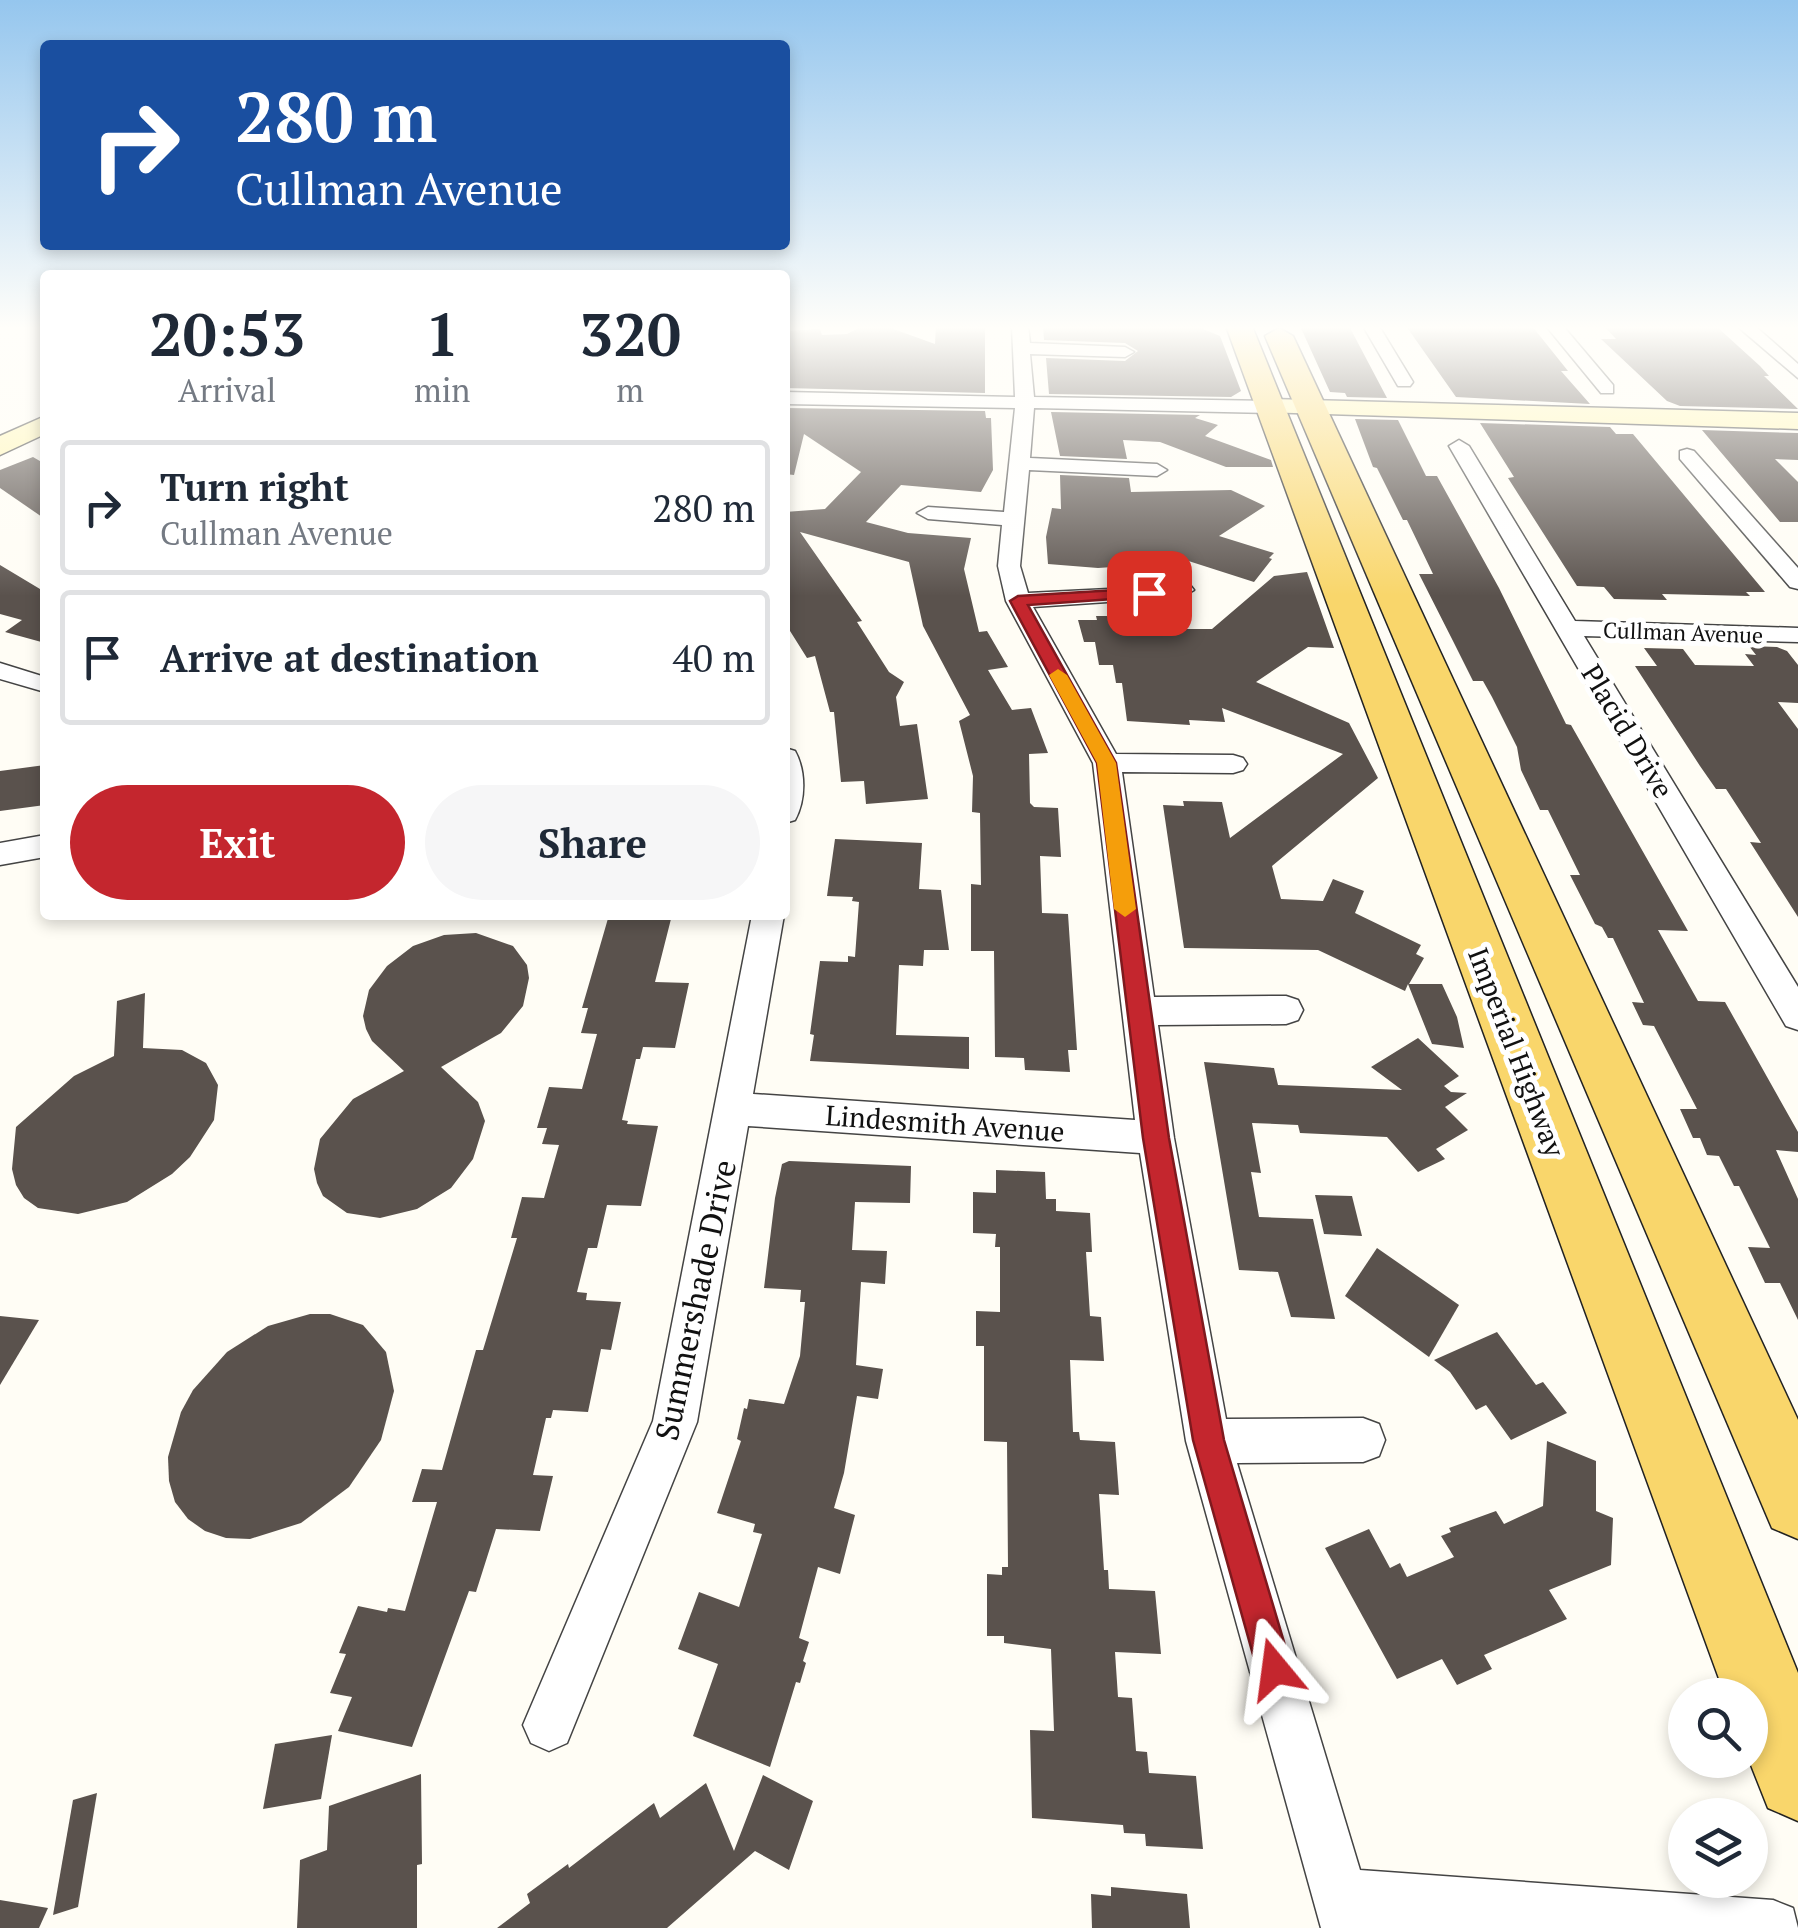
<!DOCTYPE html>
<style>
:root{--surface:#fff;--page:#f6f6f7;--text:#1f2937;--muted:#747a83;--line:#e0e1e3;--accent:#c4262e}
body{margin:0;font-family:"PT Serif",serif;background:var(--page);color:var(--text);height:100vh;display:flex;flex-direction:column;font-size:38px;white-space:nowrap}
*{box-sizing:border-box;margin:0}
p{font-size:32px;color:var(--muted)}
.icon{flex:none;width:55px;height:55px;fill:none;stroke:currentColor;stroke-width:2;stroke-linecap:round;stroke-linejoin:round}
.map{position:relative;flex:1;overflow:hidden}
.panel{position:absolute;left:40px;top:270px;width:750px;height:650px;display:flex;flex-direction:column;background:var(--surface);border-radius:10px;box-shadow:0 5px 15px #0003}
.panel>*{flex:none}
.banner{position:absolute;left:40px;top:40px;width:750px;height:210px;border-radius:10px;box-shadow:0 5px 15px #0003;background:#1a4fa0;color:#fff;overflow:hidden}
.tools{position:absolute;left:1668px;top:1678px;display:grid;gap:20px}
.tools a{display:grid;place-items:center;width:100px;height:100px;border-radius:50%;background:var(--surface);box-shadow:0 5px 15px #0003;font-size:50px}
.pin{position:absolute;display:grid;place-items:center;width:85px;height:85px;color:#fff;margin:-42px;border-radius:20px;box-shadow:0 5px 15px #0006}
.me{position:absolute;width:110px;margin:-55px;rotate:344deg;stroke-linejoin:round;filter:drop-shadow(0 0 8px #0008)}
.turn{display:flex;align-items:center;gap:35px;height:210px;padding:0 30px;font-size:45px}
.turn .icon{width:130px;height:130px;stroke-width:2.5}
.turn b{display:block;font-size:70px;line-height:85px}
.eta{display:flex;justify-content:space-evenly;align-items:center;height:170px;text-align:center}
.eta b{font-size:60px;font-weight:600;line-height:70px}
.primary-button{display:flex;gap:20px;margin-top:auto;padding:20px 30px}
.primary-button a{flex:1;height:115px;border-radius:60px;background:var(--accent);color:#fff;font-size:40px;font-weight:600;line-height:115px;text-align:center}
.primary-button a+a{background:var(--page);color:var(--text)}
ul{padding:0;list-style:none}
li{display:flex;align-items:center;gap:30px;height:135px;margin:0 20px 15px;padding:0 10px;border:5px solid var(--line);border-radius:10px}
li div{flex:1}
li b{display:block;font-size:38px}
li em{font-style:normal}
.map>svg:first-child{display:block}
</style>
<div class="map">
<svg width="1798" height="1928" viewBox="0 0 1798 1928">
<rect width="100%" height="100%" fill="#fffdf5"/>
<g fill="#5a524d">
<polygon points="863,326 885,326 935,344 936,326 985,326 985,393 785,388 785,331 820,329 822,335 847,334"/>
<polygon points="1043,326 1196,326 1220,336 1241,391 1231,397 1049,394 1046,358 1125,361 1138,351 1125,343 1044,340"/>
<polygon points="1300,326 1349,326 1387,398 1347,397 1345,393 1330,392"/>
<polygon points="1406,326 1532,326 1568,371 1561,371 1590,404 1456,397"/>
<polygon points="1604,326 1716,326 1760,366 1769,376 1764,376 1798,409 1680,406 1667,401 1601,339 1616,339"/>
<polygon points="785,408 985,411 986,418 991,418 993,470 981,492 901,485 866,522 908,533 971,538 964,569 979,632 987,631 1008,667 988,670 1012,710 1031,708 1048,753 1029,754 1030,803 1034,807 1058,808 1061,857 1040,856 1042,913 1068,914 1077,1050 1068,1050 1070,1072 1025,1070 1024,1058 995,1057 994,951 971,951 971,884 981,885 980,813 972,812 973,776 959,721 970,715 923,626 909,562 800,532 862,621 857,622 889,672 904,682 896,697 900,726 917,724 928,799 866,804 864,781 841,782 834,712 830,712 815,656 807,658 785,623 785,512 825,509 861,472 804,434 794,475 785,474"/>
<polygon points="1051,412 1200,415 1195,418 1218,425 1205,436 1271,460 1273,467 1226,467 1160,442 1123,440 1127,459 1060,456"/>
<polygon points="1355,419 1398,420 1426,476 1437,476 1499,588 1566,724 1571,725 1688,931 1658,930 1698,1001 1725,1002 1798,1132 1798,1152 1776,1150 1798,1199 1798,1320 1780,1283 1765,1283 1748,1247 1770,1248 1739,1186 1734,1186 1719,1156 1707,1155 1700,1138 1693,1138 1680,1109 1697,1109 1654,1026 1643,1025 1632,1002 1644,1003 1613,938 1608,938 1602,927 1595,924 1570,875 1580,875 1548,810 1540,810 1521,770 1517,747 1492,697 1483,681 1473,681 1453,641 1419,574 1433,574 1407,520 1403,520 1377,468 1373,467"/>
<polygon points="1480,423 1610,427 1616,434 1633,434 1765,592 1746,592 1750,596 1662,594 1667,600 1614,599 1604,587 1577,586 1508,478 1514,477"/>
<polygon points="1702,430 1798,433 1798,460 1775,459 1798,482 1798,522 1780,522"/>
<polygon points="33,457 45,464 45,519 0,488 0,470"/>
<polygon points="1060,475 1129,478 1131,492 1231,490 1265,506 1219,536 1274,553 1269,558 1272,559 1254,582 1176,557 1125,556 1127,566 1098,568 1048,564 1046,537 1052,508 1061,509"/>
<polygon points="0,565 45,592 45,643 5,632 22,620 0,614"/>
<polygon points="1307,572 1334,648 1308,647 1256,682 1349,723 1378,778 1272,866 1281,899 1323,901 1333,879 1364,891 1355,913 1421,945 1416,954 1424,958 1409,984 1442,984 1457,1017 1464,1048 1432,1044 1408,984 1405,991 1318,950 1184,948 1163,805 1184,806 1183,801 1222,802 1230,838 1343,754 1222,708 1225,722 1189,720 1190,725 1127,721 1122,683 1116,683 1113,665 1099,665 1095,642 1084,642 1078,620 1097,620 1096,616 1154,616 1159,628 1164,629 1212,629 1274,576"/>
<polygon points="1749,646 1777,647 1787,651 1798,665 1798,703 1778,702 1798,729 1798,917 1750,842 1761,843 1726,789 1716,789 1700,766 1635,666 1657,666 1644,648 1683,649 1695,665 1754,666 1745,654 1756,655"/>
<polygon points="45,765 45,805 0,811 0,771"/>
<polygon points="835,839 922,843 919,889 941,890 949,950 924,950 923,966 899,965 896,1035 969,1037 969,1069 810,1061 814,1035 810,1034 820,961 848,962 848,956 855,957 859,902 852,901 853,897 827,896"/>
<polygon points="609,915 672,915 655,982 689,983 675,1048 643,1047 640,1059 636,1059 622,1120 628,1121 627,1124 658,1126 641,1206 607,1205 597,1248 588,1248 577,1292 587,1293 586,1300 621,1302 611,1350 601,1349 588,1412 553,1410 551,1418 546,1418 533,1475 553,1476 540,1531 496,1529 476,1592 469,1591 412,1747 338,1731 352,1697 330,1693 346,1654 339,1653 358,1606 387,1612 388,1608 405,1611 437,1502 412,1502 422,1469 442,1470 476,1350 483,1350 517,1238 511,1238 522,1197 544,1198 559,1145 542,1144 547,1128 537,1128 549,1087 582,1089 597,1034 581,1033 588,1008 582,1008"/>
<polygon points="476,933 513,946 527,965 529,978 523,1006 501,1033 441,1067 478,1102 485,1121 473,1159 451,1188 417,1209 380,1218 347,1213 323,1196 317,1183 314,1169 320,1139 353,1099 404,1071 372,1041 366,1029 363,1016 369,990 387,966 413,946 444,935"/>
<polygon points="145,993 143,1048 182,1050 206,1063 218,1085 214,1120 190,1157 172,1174 127,1202 78,1214 38,1208 24,1198 16,1185 12,1169 16,1127 74,1076 114,1056 117,1001"/>
<polygon points="1418,1038 1459,1076 1444,1086 1451,1092 1467,1093 1445,1107 1468,1130 1436,1149 1445,1159 1418,1172 1387,1137 1300,1133 1298,1125 1252,1123 1261,1173 1251,1172 1259,1217 1313,1219 1335,1319 1291,1317 1278,1272 1239,1270 1204,1062 1274,1068 1278,1085 1402,1090 1371,1067"/>
<polygon points="789,1161 911,1166 910,1203 855,1202 852,1250 887,1251 885,1284 861,1282 856,1365 883,1369 878,1399 857,1396 844,1473 834,1508 855,1515 840,1574 818,1567 799,1638 809,1642 803,1661 806,1663 800,1683 796,1682 770,1767 693,1736 718,1664 678,1649 699,1592 739,1607 762,1534 753,1532 755,1524 717,1513 741,1441 737,1439 744,1408 747,1409 749,1399 784,1404 800,1356 805,1302 800,1302 801,1290 764,1288 775,1198 782,1164"/>
<polygon points="996,1170 1045,1172 1046,1199 1056,1199 1056,1211 1090,1213 1092,1252 1086,1252 1090,1316 1101,1317 1104,1361 1070,1360 1073,1432 1079,1432 1080,1440 1115,1442 1119,1495 1099,1494 1104,1570 1108,1570 1109,1589 1155,1591 1161,1654 1115,1652 1118,1697 1132,1698 1136,1751 1147,1752 1149,1773 1196,1776 1203,1849 1146,1846 1145,1834 1124,1833 1123,1825 1032,1818 1030,1730 1054,1731 1051,1649 1004,1643 1004,1636 987,1636 987,1574 1002,1575 1002,1567 1008,1567 1007,1442 984,1441 984,1346 976,1346 976,1311 1000,1312 1000,1247 995,1247 996,1234 973,1233 973,1192 996,1193"/>
<polygon points="1315,1195 1352,1196 1362,1236 1324,1234"/>
<polygon points="1377,1248 1459,1305 1429,1357 1345,1296"/>
<polygon points="310,1314 330,1314 363,1325 386,1352 394,1391 381,1440 349,1487 301,1523 250,1539 226,1538 205,1531 188,1519 175,1502 169,1481 168,1457 181,1412 193,1390 227,1352 268,1326"/>
<polygon points="0,1316 39,1320 0,1385"/>
<polygon points="1497,1332 1536,1385 1543,1382 1567,1413 1511,1440 1486,1405 1476,1410 1450,1372 1434,1360"/>
<polygon points="1547,1441 1596,1461 1596,1511 1613,1518 1611,1565 1549,1590 1567,1619 1484,1655 1492,1669 1457,1685 1442,1659 1397,1679 1325,1548 1369,1529 1390,1568 1400,1563 1407,1577 1454,1557 1441,1536 1451,1532 1449,1528 1496,1511 1504,1524 1543,1506"/>
<polygon points="332,1735 321,1799 263,1809 275,1744"/>
<polygon points="421,1774 422,1864 417,1865 417,1928 297,1928 300,1860 327,1850 329,1806"/>
<polygon points="763,1775 813,1801 789,1870 755,1851 667,1928 497,1928 530,1903 527,1894 568,1864 569,1868 654,1803 660,1818 706,1783 734,1851"/>
<polygon points="97,1793 78,1907 53,1915 73,1800"/>
<polygon points="1111,1887 1187,1894 1190,1928 1092,1928 1091,1894 1111,1896"/>
<polygon points="0,1900 48,1908 39,1928 0,1928"/>
</g>
<g fill="none" stroke-linecap="round" stroke-linejoin="round">
<g stroke="#444" stroke-width="3">
<g id="street">
<polygon points="1012,326 1028,326 1030,343 1125,347 1134,352 1125,357 1030,354 1034,397 1271,401 1280,407 1271,413 1034,408 1030,458 1157,464 1167,470 1157,476 1029,470 1020,566 1028,593 1190,585 1194,590 1182,597 1033,607 1116,754 1233,755 1243,758 1247,764 1243,770 1233,773 1122,772 1154,997 1286,996 1298,1000 1303,1010 1298,1020 1286,1024 1158,1025 1174,1138 1226,1419 1363,1418 1379,1424 1385,1440 1379,1456 1363,1462 1237,1463 1360,1870 1773,1900 1793,1908 1798,1928 1321,1928 1186,1441 1140,1153 748,1126 697,1422 567,1743 549,1751 531,1743 523,1725 653,1421 752,915 784,915 753,1094 1135,1120 1093,763 1006,601 998,566 1002,525 928,519 917,513 928,507 1004,512 1015,408 785,404 785,392 1015,397"/>
<polygon points="1363,326 1379,326 1413,382 1410,386 1398,386"/>
<polygon points="1546,326 1563,326 1613,385 1613,393 1601,393"/>
<polygon points="1737,326 1755,326 1798,364 1798,378"/>
<polygon points="1459,440 1469,446 1575,621 1798,628 1798,642 1584,636 1798,987 1798,1030 1786,1026 1449,446"/>
<polygon points="1687,449 1694,451 1798,568 1798,589 1790,587 1680,459 1680,451"/>
<polygon points="0,663 45,677 45,692 0,679"/>
<path d="M785 748 795 751C806 771 806 800 795 820L785 823Z"/>
<polygon points="45,835 45,857 0,865 0,843"/>
</g>
</g>
<g stroke="#333" stroke-width="3">
<g id="secondary">
<polygon points="1271,399 1798,413 1798,429 1262,412 1258,407 1262,402"/>
<polygon points="45,416 45,434 0,455 0,436"/>
</g>
</g>
<g stroke="#222" stroke-width="3">
<g id="primary">
<polygon points="1226,326 1252,326 1798,1673 1798,1821 1768,1808 1749,1760 1750,1695 1725,1695"/>
<polygon points="1279,328 1293,336 1798,1420 1798,1539 1772,1528 1265,336"/>
</g>
</g>
<use href="#street" fill="#fff" fill-rule="evenodd"/>
<use href="#secondary" fill="#fff6b0" fill-rule="evenodd"/>
<use href="#primary" fill="#f9d66b" fill-rule="evenodd"/>
</g>
<linearGradient id="sky" x2="0" y2="1"><stop stop-color="#95c6ee"/><stop offset="0.55" stop-color="#fffefa"/><stop offset="1" stop-color="#fffefa" stop-opacity="0"/></linearGradient>
<rect width="1798" height="596" fill="url(#sky)"/>
<polygon fill="#c4262e" stroke="#7f191e" stroke-width="2.5" points="1149,588 1155,589 1155,596 1028,605 1116,763 1169,1138 1224,1440 1292,1669 1287,1681 1275,1686 1262,1681 1257,1669 1193,1440 1143,1138 1097,763 1010,601 1018,596"/>
<polygon fill="#f59e0b" points="1058,669 1067,675 1116,763 1136,909 1125,917 1114,909 1097,763 1049,675"/>
<g text-anchor="middle" dominant-baseline="central" stroke-width="10" stroke-linejoin="round" paint-order="stroke">
<g font-size="22" fill="#111" stroke="#fff">
<text transform="translate(1683 632) rotate(2)">Cullman Avenue</text>
</g>
<g font-size="28" fill="#111" stroke="#fff">
<text transform="translate(1628 731) rotate(59)">Placid Drive</text>
<text transform="translate(1517 1052) rotate(69)">Imperial Highway</text>
<text transform="translate(945 1123) rotate(4)">Lindesmith Avenue</text>
</g>
<g font-size="32" fill="#111" stroke="#fff">
<text transform="translate(695 1300) rotate(-78)">Summershade Drive</text>
</g>
</g>
</svg>
<div class="tools">
<a><svg class="icon" aria-label="search" viewBox="0 0 24 24"><circle cx="10" cy="10" r="6"/><path d="M15 15l6 6"/></svg></a>
<a><svg class="icon" aria-label="layers" viewBox="0 0 24 24"><path d="M12 4l9 5-9 5-9-5zM3 14l9 5 9-5"/></svg></a>
</div>
<div class="pin" style="left:1149px;top:593px;background:#d93025"><svg class="icon" aria-label="arrive" viewBox="0 0 24 24"><path d="M6 21V4h12l-3 4 3 4H6"/></svg></div>
<svg class="me" style="left:1275px;top:1669px" viewBox="-20 -20 40 40"><path d="M0-17L14 15 0 8-14 15z" fill="#c4262e" stroke="#fff" stroke-width="4"/></svg>
<div class="banner">
<div class="turn"><svg class="icon" aria-label="right" viewBox="0 0 24 24"><path d="M7 20v-9h11M14 6l5 5-5 5"/></svg><div><b>280 m</b>Cullman Avenue</div></div>
</div>
<section class="panel">
<div class="eta">
<div><b>20:53</b><p>Arrival</p></div>
<div><b>1</b><p>min</p></div>
<div><b>320</b><p>m</p></div>
</div>
<ul>
<li><svg class="icon" aria-label="right" viewBox="0 0 24 24"><path d="M7 20v-9h11M14 6l5 5-5 5"/></svg><div><b>Turn right</b><p>Cullman Avenue</p></div><em>280 m</em></li>
<li><svg class="icon" aria-label="arrive" viewBox="0 0 24 24"><path d="M6 21V4h12l-3 4 3 4H6"/></svg><div><b>Arrive at destination</b></div><em>40 m</em></li>
</ul>
<div class="primary-button"><a>Exit</a><a>Share</a></div>
</section>
</div>
